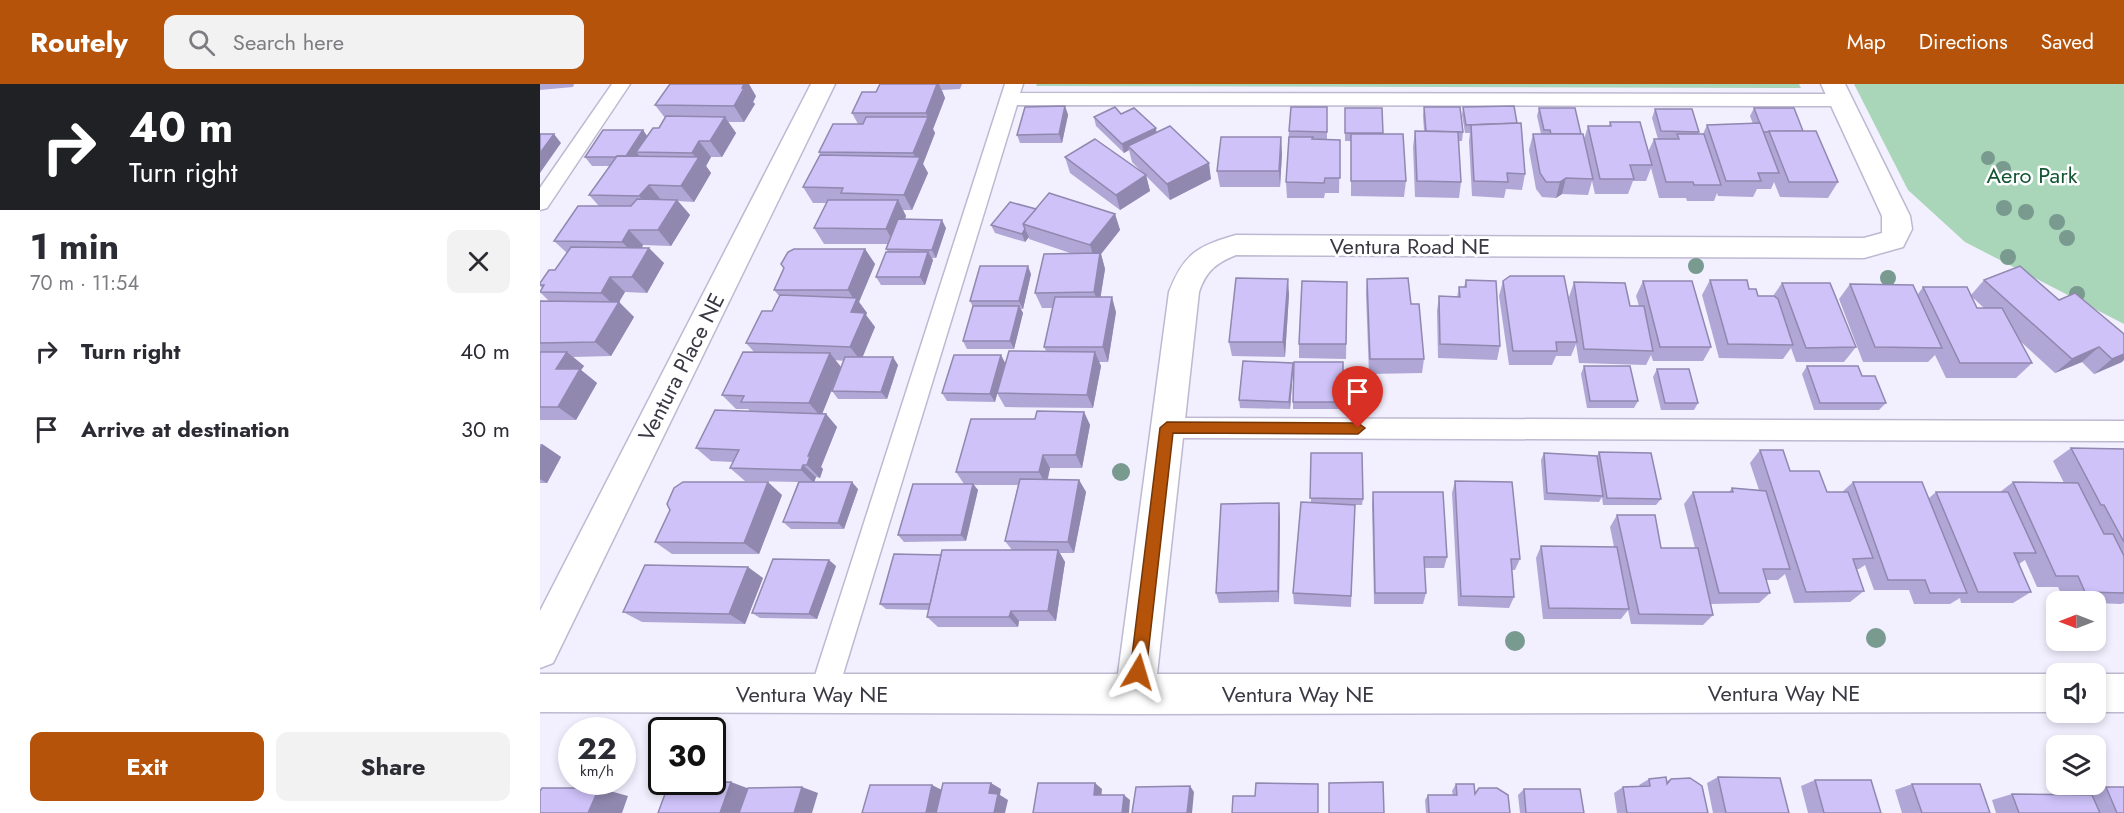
<!DOCTYPE html>
<meta charset="utf-8">
<style>
:root{--surface:#fff;--page:#f2f2f3;--text:#2b2b33;--muted:#7c7c81;--accent:#b45309}
body{margin:0;font-family:Jost,sans-serif;background:var(--page);color:var(--text);height:100vh;display:flex;flex-direction:column;font-size:22px;white-space:nowrap}
*{box-sizing:border-box;margin:0}
p{font-size:20px;color:var(--muted)}
.icon{flex:none;width:33px;height:33px;fill:none;stroke:currentColor;stroke-width:2;stroke-linecap:round;stroke-linejoin:round}
.map{position:relative;flex:1;overflow:hidden}
.details{display:flex;flex-direction:column;background:var(--surface);width:540px}
.details>*{flex:none}
.top-card{background:#202124;color:#fff;overflow:hidden}
.needle{width:39px;rotate:270deg}
.controls{position:absolute;left:1506px;top:507px;display:grid;gap:12px}
.controls a{display:grid;place-items:center;width:60px;height:60px;border-radius:12px;background:var(--surface);box-shadow:0 3px 9px #0003;font-size:30px}
.speed{position:absolute;left:18px;top:633px;display:flex;gap:12px;font-size:30px;font-weight:700;text-align:center}
.speed>*{display:grid;place-content:center;width:78px;height:78px;border-radius:50%;background:var(--surface);box-shadow:0 3px 9px #0003;line-height:1}
.speed small{font-size:15px;font-weight:400}
.speed .limit{border:3px solid #111;border-radius:9px;background:#fff;color:#111}
.pin{position:absolute;display:grid;place-items:center;width:51px;height:51px;color:#fff;margin:-62px -26px;border-radius:50% 50% 50% 0;rotate:-45deg;box-shadow:0 0 6px #0007}
.pin .icon{rotate:45deg}
.me{position:absolute;width:66px;margin:-33px;rotate:7deg;stroke-linejoin:round;filter:drop-shadow(0 0 4px #0008)}
.turn{display:flex;align-items:center;gap:21px;height:126px;padding:0 30px;font-size:27px}
.turn .icon{width:78px;height:78px;stroke-width:2.5}
.turn b{display:block;font-size:42px;line-height:51px}
.round{display:grid;place-items:center;flex:none;width:63px;height:63px;border-radius:12px;background:var(--page)}
.overview{display:flex;align-items:center;justify-content:space-between;height:102px;padding:0 30px}
h1{font-size:36px;font-weight:700;line-height:45px}
.button{display:flex;gap:12px;margin-top:auto;padding:12px 30px}
.button a{flex:1;height:69px;border-radius:12px;background:var(--accent);color:#fff;font-size:24px;font-weight:700;line-height:69px;text-align:center}
.button a+a{background:var(--page);color:var(--text)}
ul{padding:0;list-style:none}
li{display:flex;align-items:center;gap:18px;height:78px;padding:0 30px}
li div{flex:1}
li b{display:block;font-size:22px}
li em{font-style:normal}
header{display:flex;align-items:center;gap:36px;box-sizing:border-box;height:84px;padding:0 30px;background:var(--accent);color:#fff}
header strong{font-size:28px}
nav{display:flex;gap:33px;margin-inline-start:auto;font-size:21px}
.search{width:420px;height:54px;background:var(--page);display:flex;align-items:center;gap:15px;box-sizing:border-box;padding:0 21px;border-radius:12px;color:var(--muted);font-size:22px}
main{display:flex;flex:1;min-height:0}
.map>svg:first-child{display:block}
</style>
<header>
<strong>Routely</strong>
<div class="search"><svg class="icon" aria-label="search" viewBox="0 0 24 24"><circle cx="10" cy="10" r="6"/><path d="M15 15l6 6"/></svg>Search here</div>
<nav><a>Map</a><a>Directions</a><a>Saved</a></nav>
</header>
<main>
<section class="details">
<div class="top-card">
<div class="turn"><svg class="icon" aria-label="right" viewBox="0 0 24 24"><path d="M7 20v-9h11M14 6l5 5-5 5"/></svg><div><b>40 m</b>Turn right</div></div>
</div>
<div class="overview"><div><h1>1 min</h1><p>70 m · 11:54</p></div><a class="round"><svg class="icon" aria-label="close" viewBox="0 0 24 24"><path d="M6 6l12 12M18 6L6 18"/></svg></a></div>
<ul>
<li><svg class="icon" aria-label="right" viewBox="0 0 24 24"><path d="M7 20v-9h11M14 6l5 5-5 5"/></svg><div><b>Turn right</b></div><em>40 m</em></li>
<li><svg class="icon" aria-label="arrive" viewBox="0 0 24 24"><path d="M6 21V4h12l-3 4 3 4H6"/></svg><div><b>Arrive at destination</b></div><em>30 m</em></li>
</ul>
<div class="button"><a>Exit</a><a>Share</a></div>
</section>
<div class="map">
<svg width="1584" height="729" viewBox="0 0 1584 729">
<rect width="100%" height="100%" fill="#f2efff"/>
<g fill="#a9d5b8">
<polygon points="497,0 1259,0 1261,4 496,2"/>
<polygon points="1314,0 1584,0 1584,240 1425,158 1368,106"/>
</g>
<g fill="none" stroke-linecap="round" stroke-linejoin="round">
<g stroke="#beb9d1" stroke-width="3">
<g id="lane">
<polygon points="72,0 90,0 7,124 0,126 0,104"/>
<polygon points="465,0 483,0 480,9 1300,10 1309,16 1300,22 477,21 297,610 293,620 283,624 273,620 269,610"/>
<polygon points="626,334 1584,337 1584,357 626,354 618,351 614,344 618,337"/>
</g>
</g>
<g stroke="#beb9d1" stroke-width="3">
<g id="street">
<polygon points="271,0 295,0 13,579 0,584 0,527"/>
<path d="M1281 0H1305L1370 132 1372 145 1363 163 1324 174 696 171C676 179 666 187 659 208L617 590H1516V628L595 630 0 628V590H578L629 208C644 169 658 162 696 151L1324 154 1342 149V132Z"/>
<rect x="1556" y="590" width="28" height="38"/>
</g>
</g>
<use href="#lane" fill="#fff" fill-rule="evenodd"/>
<use href="#street" fill="#fff" fill-rule="evenodd"/>
</g>
<g fill="#789a8f">
<circle cx="1448" cy="74" r="7"/>
<circle cx="1463" cy="85" r="8"/>
<circle cx="1464" cy="124" r="8"/>
<circle cx="1486" cy="128" r="8"/>
<circle cx="1517" cy="138" r="8"/>
<circle cx="1527" cy="154" r="8"/>
<circle cx="1468" cy="173" r="8"/>
<circle cx="1156" cy="182" r="8"/>
<circle cx="1348" cy="194" r="8"/>
<circle cx="1537" cy="210" r="8"/>
<circle cx="581" cy="388" r="9"/>
<circle cx="1336" cy="554" r="10"/>
<circle cx="975" cy="557" r="10"/>
</g>
<g fill="#b1a7d6" fill-rule="evenodd">
<polygon points="0,0 34,0 33,3 0,6"/>
<polygon points="340,0 422,0 420,5 402,6 405,14 393,45 395,49 383,80 388,89 372,126 363,126 366,132 365,135 406,144 396,174 392,174 393,176 385,201 341,201 336,193 348,168 346,165 348,160 284,160 274,144 286,119 273,119 263,103 280,71 279,68 318,40 312,29 336,8"/>
<polygon points="216,12 213,18 215,20 204,38 188,38 196,49 182,73 171,73 166,82 171,89 154,118 138,117 150,131 131,162 103,161 102,164 124,179 107,209 85,208 79,218 94,233 71,272 33,273 44,282 41,286 57,299 36,336 0,336 0,217 9,217 0,208 2,204 0,202 0,199 15,186 27,169 14,157 59,122 49,111 70,82 52,82 45,73 103,46 107,52 119,44 125,34 115,21"/>
<polygon points="525,22 528,31 522,59 480,59 477,51"/>
<polygon points="787,23 787,56 800,56 799,109 785,109 784,114 747,114 746,98 749,47"/>
<polygon points="884,23 923,48 922,57 918,57 921,98 919,114 875,113 873,63 875,47 884,47 883,32"/>
<polygon points="923,23 985,90 982,106 966,105 964,114 932,112 929,57 930,49 925,49 922,31"/>
<polygon points="805,24 842,24 843,50 866,97 864,113 811,112 811,57 805,57"/>
<polygon points="999,24 1041,50 1044,55 1048,42 1069,42 1070,38 1108,68 1114,55 1118,55 1112,34 1115,25 1159,48 1158,50 1163,50 1167,41 1213,40 1210,32 1214,24 1263,47 1298,98 1288,114 1240,113 1234,98 1231,105 1217,105 1213,113 1178,112 1177,109 1174,117 1147,117 1146,114 1119,114 1111,84 1106,97 1093,97 1088,110 1055,110 1052,97 1048,111 1022,110 1016,114 1002,113 996,105 989,66 993,50 1001,50 997,32"/>
<polygon points="581,30 616,44 616,48 671,95 630,116 606,92 610,107 580,126 530,89 525,73 602,88 592,78 589,66 584,69 556,42 554,33"/>
<polygon points="742,69 740,103 680,103 677,87"/>
<polygon points="496,125 575,130 580,146 561,170 565,185 560,213 576,228 568,278 559,278 561,282 553,324 465,323 457,309 506,267 504,263 513,224 502,224 495,209 533,170 489,155 489,153 485,158 455,149 451,141"/>
<polygon points="325,165 335,180 319,218 327,229 326,231 335,243 322,273 358,281 347,315 298,315 292,307 304,277 295,276 301,283 282,329 286,330 297,343 281,383 283,385 280,394 276,393 274,398 318,405 304,445 251,445 243,438 258,398 205,397 190,384 193,378 171,377 156,364 210,327 208,325 196,325 182,311 214,268 206,259 232,227 240,213 234,206"/>
<path d="M1480 182 1582 278 1554 290 1542 278 1515 289 1480 257 1492 279 1476 294H1406L1395 271 1388 278H1323L1299 215 1310 200 1378 210 1383 203 1431 211 1444 196ZM1431 212 1444 224H1437Z"/>
<polygon points="491,190 483,225 481,225 483,229 474,265 427,265 423,257 433,223 430,217"/>
<polygon points="827,195 871,220 884,275 882,289 829,290 826,210"/>
<polygon points="926,196 960,262 957,276 898,274 897,227 899,212 917,213 919,203 924,203"/>
<polygon points="1170,196 1209,205 1218,212 1233,212 1242,199 1316,263 1304,278 1256,278 1251,264 1243,275 1179,274 1162,211"/>
<polygon points="963,197 1031,229 1029,213 1034,198 1090,222 1099,222 1096,212 1103,197 1171,263 1163,277 1113,277 1111,271 1106,281 1039,279 1036,260 1031,272 1016,272 1012,281 969,281 959,212"/>
<polygon points="807,198 806,275 759,274 759,260"/>
<polygon points="749,210 745,273 692,272 689,258"/>
<polygon points="461,271 465,279 455,318 407,317 402,309"/>
<polygon points="803,278 803,325 753,325 753,318"/>
<polygon points="753,279 753,287 750,325 700,324 699,316"/>
<polygon points="1044,282 1098,317 1094,324 1047,324 1041,290"/>
<polygon points="1267,282 1322,292 1346,319 1339,326 1274,326 1262,290"/>
<polygon points="1117,285 1158,319 1154,326 1121,326 1113,293"/>
<polygon points="544,328 550,341 542,384 510,384 508,395 539,396 546,408 534,469 520,469 525,478 516,537 479,537 478,543 398,543 387,533 389,526 346,525 340,520 401,471 472,466 465,457 478,401 434,401 438,406 426,457 364,458 358,451 424,400 416,388 495,335"/>
<polygon points="0,360 2,360 21,373 7,399 0,399"/>
<polygon points="1531,364 1584,365 1584,519 1581,520 1556,519 1556,518 1525,518 1518,503 1497,503 1485,476 1479,480 1491,508 1473,519 1421,519 1420,514 1410,520 1374,520 1369,506 1334,506 1325,481 1319,485 1317,485 1324,507 1310,518 1254,519 1245,490 1238,496 1226,496 1230,509 1219,519 1171,520 1173,531 1163,541 1091,540 1088,526 1081,535 1003,535 996,474 1001,462 1074,463 1070,443 1077,431 1121,464 1155,464 1144,420 1153,408 1189,408 1192,404 1219,406 1210,379 1220,366 1250,387 1287,408 1302,408 1313,398 1389,414 1396,408 1460,408 1473,398 1524,399 1513,377"/>
<polygon points="1059,368 1121,415 1116,421 1063,421 1062,413 1059,418 1004,416 1001,376 1004,369 1057,372"/>
<polygon points="771,369 823,415 822,421 815,421 811,523 754,520 753,509 771,419"/>
<polygon points="915,397 980,475 975,486 971,486 974,513 969,524 918,522 912,409"/>
<polygon points="833,408 907,473 904,484 884,484 886,509 883,520 834,520 832,420"/>
<polygon points="242,411 219,470 132,470 115,458"/>
<polygon points="740,432 739,518 679,519 676,509"/>
<polygon points="296,482 277,535 220,534 212,529"/>
<polygon points="223,494 205,540 102,538 83,528"/>
<polygon points="1178,693 1249,729 1173,729 1167,699"/>
<polygon points="1109,695 1127,697 1131,695 1168,729 1077,729 1074,709 1083,703 1100,702 1099,701"/>
<polygon points="1275,696 1341,729 1268,729 1261,702"/>
<polygon points="916,700 935,710 970,729 886,729 885,716 888,711 913,711 912,707"/>
<polygon points="1372,700 1450,729 1362,729 1355,706"/>
<polygon points="1566,703 1584,729 1456,729 1452,716 1472,710 1544,711 1543,709"/>
<polygon points="984,705 1044,729 980,729 978,711"/>
</g>
<g fill="#9088ae">
<polygon points="199,0 209,0 216,12 213,18 215,20 204,38 194,22"/>
<polygon points="397,0 399,0 405,14 393,45 395,49 383,80 388,89 372,126 364,111 378,78 373,69 388,34 386,29"/>
<polygon points="525,22 528,31 522,59 519,50"/>
<polygon points="185,33 196,49 182,73 170,57"/>
<polygon points="616,44 617,52 588,62 589,66 584,69 582,60"/>
<polygon points="103,46 109,55 96,68 99,71 93,82 85,73"/>
<polygon points="14,50 21,59 0,89 0,69"/>
<polygon points="741,53 742,69 740,103 739,87"/>
<polygon points="159,57 171,73 166,82 171,89 154,118 141,102 158,76 152,69"/>
<polygon points="669,79 671,95 630,116 627,100"/>
<polygon points="606,91 610,107 580,126 576,111"/>
<polygon points="1026,94 1022,110 1016,114 1020,98"/>
<polygon points="109,101 122,117 113,128 99,112"/>
<polygon points="137,116 150,131 131,162 118,146"/>
<polygon points="358,116 366,132 355,161 346,145"/>
<polygon points="575,130 580,146 561,170 565,185 559,223 554,208 555,177 550,161"/>
<polygon points="402,136 406,144 396,174 392,166"/>
<polygon points="485,145 489,153 485,158 482,150"/>
<polygon points="89,146 103,161 97,173 82,158"/>
<polygon points="109,164 124,179 107,209 92,193"/>
<polygon points="325,165 335,180 319,218 327,229 326,231 335,243 321,277 310,263 311,228 315,217 308,206"/>
<polygon points="388,168 393,176 385,201 380,193"/>
<polygon points="488,182 491,190 483,225 479,217"/>
<polygon points="70,193 85,208 79,218 94,233 71,272 55,258 76,223 61,209"/>
<polygon points="748,195 749,210 745,273 743,258"/>
<polygon points="572,213 576,228 568,278 563,263"/>
<polygon points="479,222 483,229 474,265 470,257"/>
<polygon points="1559,263 1542,278 1515,289 1532,275"/>
<polygon points="27,268 44,282 41,286 57,299 36,336 18,323 16,285"/>
<polygon points="555,268 561,282 553,324 547,311"/>
<polygon points="290,269 301,283 281,333 269,319"/>
<polygon points="1584,270 1584,276 1582,278 1554,290 1572,275"/>
<polygon points="461,271 465,279 455,318 450,310"/>
<polygon points="353,273 358,281 347,315 341,308"/>
<polygon points="753,279 753,287 750,325 749,318"/>
<polygon points="544,328 550,341 542,384 536,371"/>
<polygon points="286,330 297,343 281,383 283,385 280,394 267,381 268,372"/>
<polygon points="2,360 21,373 7,399 0,395 0,364"/>
<polygon points="503,371 510,384 506,401 499,388"/>
<polygon points="263,381 276,393 274,399 261,386"/>
<polygon points="539,396 546,408 534,469 528,458"/>
<polygon points="228,398 242,411 219,470 204,459"/>
<polygon points="312,398 318,405 304,445 298,439"/>
<polygon points="433,400 438,406 426,457 421,451"/>
<polygon points="739,419 740,432 739,518 738,507"/>
<polygon points="518,466 525,478 516,537 508,527"/>
<polygon points="289,476 296,482 277,535 269,530"/>
<polygon points="208,483 223,494 205,540 189,530"/>
<polygon points="471,527 479,537 478,543 469,533"/>
<polygon points="191,698 215,707 208,729 180,729"/>
<polygon points="451,699 461,705 460,711 468,716 465,729 454,729 449,709"/>
<polygon points="555,699 562,705 561,716 554,711"/>
<polygon points="392,701 404,707 399,729 386,729"/>
<polygon points="650,702 654,708 652,729 647,729"/>
<polygon points="262,703 278,709 272,729 254,729"/>
<polygon points="59,704 88,712 82,729 48,729"/>
<polygon points="584,711 590,716 589,729 582,729"/>
</g>
<g fill="#cec2f9" stroke="#9088ae" stroke-width="1.5">
<polygon points="130,0 204,0 202,4 204,4 194,22 115,21"/>
<polygon points="340,0 397,0 386,29 312,29 322,8 336,8"/>
<polygon points="525,22 519,50 477,51 485,23"/>
<polygon points="974,22 977,39 926,41 923,23"/>
<polygon points="575,23 581,30 594,24 616,44 582,60 554,33"/>
<polygon points="751,23 787,23 787,48 749,47"/>
<polygon points="884,23 920,23 923,48 886,47"/>
<polygon points="805,24 842,24 843,49 805,49"/>
<polygon points="999,24 1035,24 1041,50 1011,50 1010,46 1004,46"/>
<polygon points="1214,24 1254,24 1263,47 1223,48"/>
<polygon points="1115,25 1152,25 1159,48 1121,47"/>
<polygon points="126,32 185,33 170,57 159,57 152,69 96,68 113,44 119,44"/>
<polygon points="326,33 388,33 373,69 279,68 293,40 323,40"/>
<polygon points="1070,38 1100,38 1112,81 1090,81 1094,95 1060,95 1048,42 1071,42"/>
<polygon points="981,39 985,90 967,89 968,98 934,97 931,41"/>
<polygon points="1220,39 1239,89 1218,89 1221,97 1186,97 1167,41"/>
<polygon points="630,42 669,79 627,100 588,62"/>
<polygon points="63,46 103,46 86,72 77,72 76,73 45,73"/>
<polygon points="875,47 918,48 921,98 877,97"/>
<polygon points="1229,47 1276,47 1298,98 1249,98"/>
<polygon points="0,50 14,50 0,69"/>
<polygon points="811,50 863,50 866,97 811,97"/>
<polygon points="993,50 1043,50 1053,95 1026,94 1020,98 1006,98 1000,89"/>
<polygon points="1137,50 1164,50 1181,101 1154,101 1153,98 1126,98 1114,55 1139,55"/>
<polygon points="681,53 741,53 739,87 677,87"/>
<polygon points="749,53 773,53 772,55 800,56 800,94 785,94 784,99 746,98"/>
<polygon points="555,55 606,91 576,111 525,73"/>
<polygon points="280,71 380,73 364,111 301,109 303,104 263,103"/>
<polygon points="77,72 159,73 141,102 109,101 99,112 49,111"/>
<polygon points="509,109 575,130 550,161 483,140"/>
<polygon points="97,115 137,116 118,146 89,146 82,158 14,157 38,122 91,122"/>
<polygon points="288,116 358,116 346,145 274,144"/>
<polygon points="470,118 496,125 483,140 485,145 482,150 451,141"/>
<polygon points="358,135 402,136 392,166 346,165"/>
<polygon points="31,163 109,164 92,193 70,193 61,209 0,208 4,201 0,201 0,199 9,186 15,186"/>
<polygon points="254,165 325,165 308,206 234,206 244,184 241,180 248,168"/>
<polygon points="346,168 388,168 380,193 336,193"/>
<polygon points="560,169 554,208 495,209 504,170"/>
<polygon points="440,182 488,182 479,217 430,217"/>
<polygon points="1480,182 1519,216 1535,209 1584,250 1584,270 1572,275 1559,263 1532,275 1444,196"/>
<polygon points="970,192 1024,192 1037,258 1016,258 1017,267 973,267 963,197"/>
<polygon points="696,194 748,195 743,258 689,258"/>
<polygon points="868,194 871,220 879,220 884,275 830,275 827,195"/>
<polygon points="926,196 956,197 960,262 900,260 899,212 920,213 919,203 926,203"/>
<polygon points="1170,196 1207,196 1209,205 1216,205 1218,212 1234,212 1238,215 1253,261 1188,260"/>
<polygon points="762,197 807,198 806,260 759,260"/>
<polygon points="1103,197 1152,197 1171,263 1120,263"/>
<polygon points="1034,198 1085,199 1090,222 1104,222 1113,267 1044,265"/>
<polygon points="1242,199 1290,199 1316,263 1266,264"/>
<polygon points="1310,200 1373,201 1402,264 1335,263"/>
<polygon points="1383,203 1427,203 1437,224 1462,224 1492,279 1420,279"/>
<polygon points="240,211 317,214 311,228 325,229 310,263 206,259 222,227 232,227"/>
<polygon points="515,213 572,213 563,263 504,263"/>
<polygon points="0,217 79,218 55,258 0,259"/>
<polygon points="433,222 479,222 470,257 423,257"/>
<polygon points="469,267 555,268 547,311 457,309"/>
<polygon points="0,268 27,268 16,285 40,285 18,323 0,323"/>
<polygon points="203,268 290,269 269,319 201,318 204,312 182,311"/>
<polygon points="414,271 461,271 450,310 402,309"/>
<polygon points="305,273 353,273 341,308 292,307"/>
<polygon points="703,277 753,279 749,318 699,316"/>
<polygon points="754,278 803,278 803,318 753,318"/>
<polygon points="1044,282 1090,282 1098,317 1050,317"/>
<polygon points="1267,282 1318,282 1322,292 1335,292 1346,319 1280,319"/>
<polygon points="1117,285 1149,285 1158,319 1125,319"/>
<polygon points="175,326 286,330 268,372 270,372 267,381 263,381 261,386 190,384 199,366 156,364"/>
<polygon points="497,327 544,328 536,371 503,371 499,388 416,388 431,335 495,335"/>
<polygon points="1531,364 1584,365 1584,458 1564,421 1561,421"/>
<polygon points="1220,366 1243,366 1250,387 1279,387 1287,408 1308,408 1333,474 1313,475 1324,507 1266,508"/>
<polygon points="1059,368 1111,369 1121,415 1067,414"/>
<polygon points="771,369 822,369 823,415 770,414"/>
<polygon points="1004,369 1057,372 1063,412 1007,409"/>
<polygon points="480,395 539,396 528,458 465,457"/>
<polygon points="915,397 972,398 980,475 971,475 974,513 921,512"/>
<polygon points="143,398 228,398 204,459 115,458 130,426 127,420 134,404"/>
<polygon points="259,398 312,398 298,439 243,438"/>
<polygon points="1313,398 1382,398 1427,509 1390,509 1385,496 1348,496"/>
<polygon points="1473,398 1538,399 1564,450 1573,450 1584,472 1584,509 1545,508 1538,492 1516,492"/>
<polygon points="373,400 433,400 421,451 358,451"/>
<polygon points="1192,404 1226,407 1250,485 1223,485 1230,509 1179,509 1153,408 1193,408"/>
<polygon points="833,408 903,408 907,473 884,473 886,509 835,509"/>
<polygon points="1396,408 1468,408 1496,469 1474,469 1491,508 1438,508"/>
<polygon points="761,418 815,421 811,512 753,509"/>
<polygon points="739,419 738,507 676,509 681,420"/>
<polygon points="1077,431 1115,431 1121,464 1158,464 1173,531 1099,530"/>
<polygon points="1001,462 1077,463 1089,525 1009,524"/>
<polygon points="402,466 518,466 508,527 471,527 469,533 387,533"/>
<polygon points="354,470 401,471 390,520 340,520"/>
<polygon points="233,475 289,476 269,530 212,529"/>
<polygon points="105,481 208,483 189,530 83,528"/>
<polygon points="1126,693 1127,700 1131,695 1150,694 1162,702 1168,729 1087,729 1083,703 1110,702 1109,695"/>
<polygon points="1178,693 1240,694 1249,729 1186,729"/>
<polygon points="1275,696 1331,696 1341,729 1284,729"/>
<polygon points="191,698 180,729 118,729 129,699"/>
<polygon points="843,698 844,729 789,729 789,699"/>
<polygon points="403,699 451,699 449,709 458,710 454,729 396,729"/>
<polygon points="498,699 555,699 554,711 584,711 582,729 493,729"/>
<polygon points="716,699 778,700 778,729 692,729 693,712 715,712"/>
<polygon points="916,700 934,700 935,710 939,704 957,704 968,711 970,729 889,729 888,711 917,711"/>
<polygon points="1372,700 1440,700 1450,729 1382,729"/>
<polygon points="330,701 392,701 386,729 322,729"/>
<polygon points="650,702 647,729 592,729 596,703"/>
<polygon points="262,703 254,729 199,729 208,704"/>
<polygon points="1566,703 1584,703 1584,729 1577,729"/>
<polygon points="2,704 59,704 48,729 0,729 0,707"/>
<polygon points="984,705 1040,705 1044,729 986,729"/>
<polygon points="1472,710 1552,711 1560,729 1479,729"/>
</g>
<polygon fill="#b45309" stroke="#753606" stroke-width="1.5" points="627,338 818,339 825,344 818,350 633,349 606,588 603,594 598,596 592,594 590,588 620,344"/>
<g text-anchor="middle" dominant-baseline="central" stroke-width="5" stroke-linejoin="round" paint-order="stroke">
<g font-size="22" fill="#155534" stroke="#fff">
<text x="1492" y="91">Aero Park</text>
</g>
<g font-size="22" fill="#3a3842" stroke="#fff">
<text x="870" y="162">Ventura Road NE</text>
<text transform="translate(141 283) rotate(-63)">Ventura Place NE</text>
<text x="1244" y="609">Ventura Way NE</text>
<text x="272" y="610">Ventura Way NE</text>
<text x="758" y="610">Ventura Way NE</text>
</g>
</g>
</svg>
<div class="controls">
<a><svg class="needle" viewBox="-14 -14 28 28"><path d="M0-13l5 13h-10z" fill="#e53935"/><path d="M0 13l5-13h-10z" fill="#7c7c81"/></svg></a>
<a><svg class="icon" aria-label="sound" viewBox="0 0 24 24"><path d="M4 9h4l5-4v14l-5-4H4zM17 9q2 3 0 6"/></svg></a>
<a><svg class="icon" aria-label="layers" viewBox="0 0 24 24"><path d="M12 4l9 5-9 5-9-5zM3 14l9 5 9-5"/></svg></a>
</div>
<div class="speed"><div>22<small>km/h</small></div><div class="limit">30</div></div>
<div class="pin" style="left:818px;top:344px;background:#d93025"><svg class="icon" aria-label="arrive" viewBox="0 0 24 24"><path d="M6 21V4h12l-3 4 3 4H6"/></svg></div>
<svg class="me" style="left:598px;top:588px" viewBox="-20 -20 40 40"><path d="M0-17L14 15 0 8-14 15z" fill="#b45309" stroke="#fff" stroke-width="4"/></svg>
</div>
</main>
